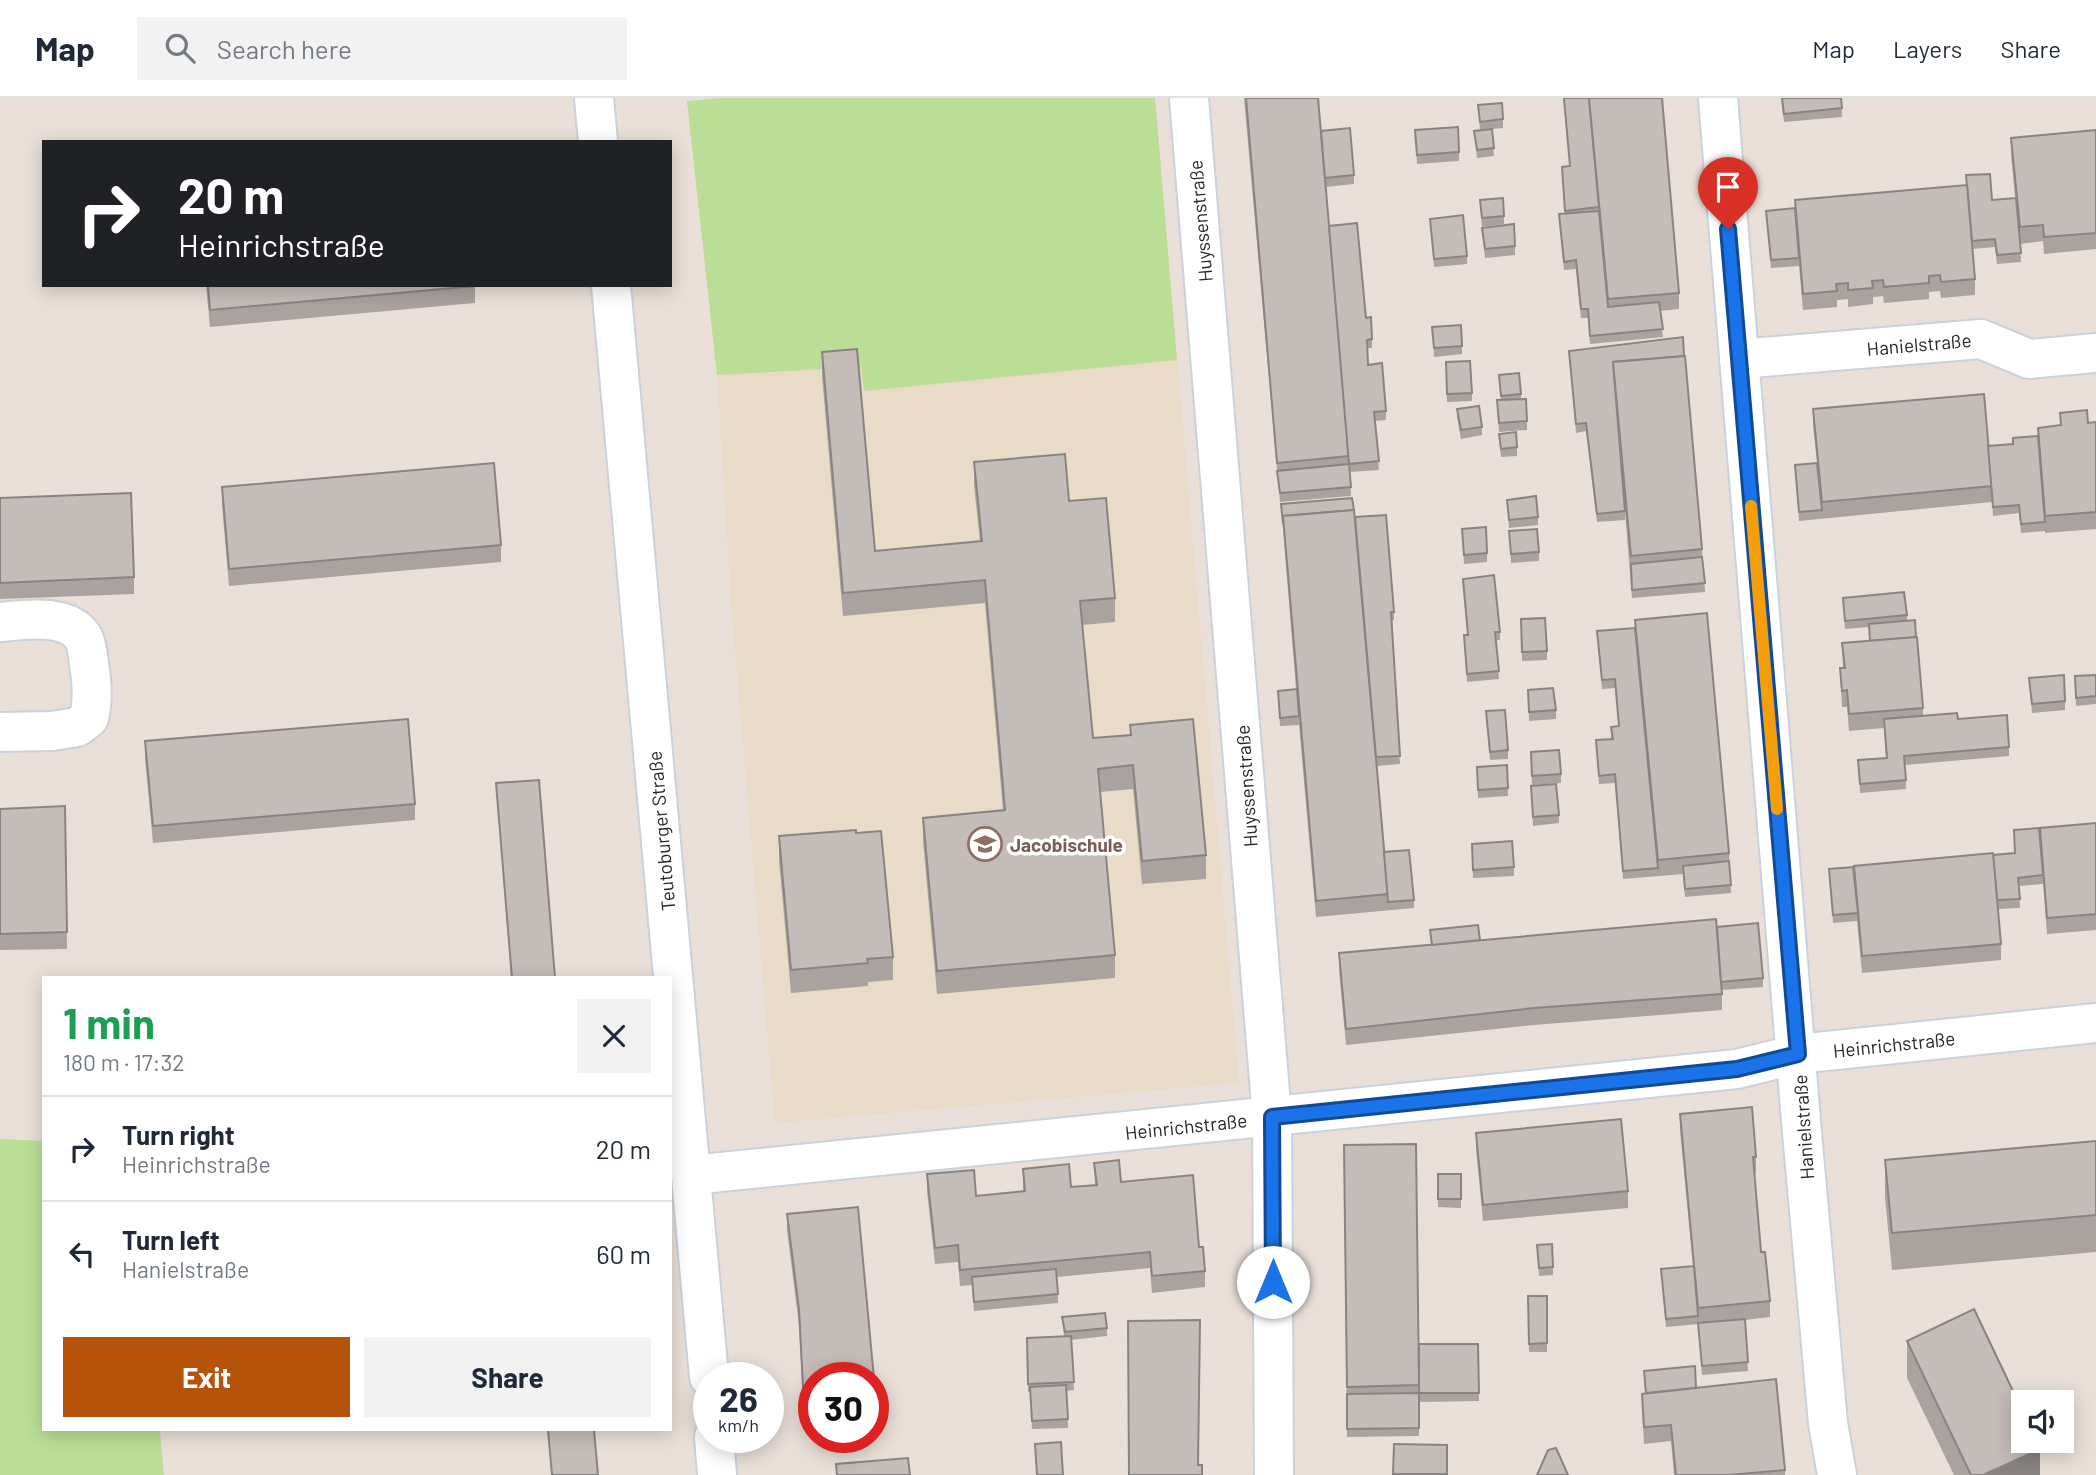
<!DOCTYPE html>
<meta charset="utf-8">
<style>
:root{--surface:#fff;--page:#f2f2f3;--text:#1f2937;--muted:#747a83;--line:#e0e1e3;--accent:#b45309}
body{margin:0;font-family:Barlow,sans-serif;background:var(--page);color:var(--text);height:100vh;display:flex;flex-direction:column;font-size:26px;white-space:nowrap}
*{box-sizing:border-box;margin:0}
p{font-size:23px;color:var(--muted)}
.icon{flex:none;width:38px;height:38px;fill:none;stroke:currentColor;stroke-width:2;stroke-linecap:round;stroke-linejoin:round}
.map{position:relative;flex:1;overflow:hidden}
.details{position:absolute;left:42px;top:878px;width:630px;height:455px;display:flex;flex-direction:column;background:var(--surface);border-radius:0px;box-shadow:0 4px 18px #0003}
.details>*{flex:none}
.banner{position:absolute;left:42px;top:42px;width:630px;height:147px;border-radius:0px;box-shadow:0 4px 18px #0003;background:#202124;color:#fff;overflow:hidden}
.fabs{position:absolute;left:2011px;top:1292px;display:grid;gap:14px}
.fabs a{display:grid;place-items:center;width:63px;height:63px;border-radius:0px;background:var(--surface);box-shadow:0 4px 18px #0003;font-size:35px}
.speed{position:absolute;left:693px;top:1264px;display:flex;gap:14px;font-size:35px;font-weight:700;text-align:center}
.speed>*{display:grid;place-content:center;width:91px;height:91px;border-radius:50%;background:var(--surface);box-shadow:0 4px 18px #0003;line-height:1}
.speed small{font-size:18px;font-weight:400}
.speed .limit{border:10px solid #d22;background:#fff;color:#111}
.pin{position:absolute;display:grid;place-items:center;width:60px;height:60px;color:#fff;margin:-72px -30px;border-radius:50% 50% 50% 0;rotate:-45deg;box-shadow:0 0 7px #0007}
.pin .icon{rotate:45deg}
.me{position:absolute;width:77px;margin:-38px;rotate:0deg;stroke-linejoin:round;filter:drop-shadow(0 0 5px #0008)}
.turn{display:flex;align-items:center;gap:24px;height:147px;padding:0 21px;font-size:32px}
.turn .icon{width:91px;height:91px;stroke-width:2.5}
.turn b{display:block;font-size:49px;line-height:60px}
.round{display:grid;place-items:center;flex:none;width:74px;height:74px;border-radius:0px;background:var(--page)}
.summary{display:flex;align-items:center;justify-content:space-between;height:119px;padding:0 21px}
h1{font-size:42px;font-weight:700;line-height:52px;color:#1e9e55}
.button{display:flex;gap:14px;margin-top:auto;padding:14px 21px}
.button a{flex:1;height:80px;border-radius:0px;background:var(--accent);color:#fff;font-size:28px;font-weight:700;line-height:80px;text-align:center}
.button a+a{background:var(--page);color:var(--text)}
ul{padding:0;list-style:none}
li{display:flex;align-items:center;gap:21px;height:105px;padding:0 21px;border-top:2px solid var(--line)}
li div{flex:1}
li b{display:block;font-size:26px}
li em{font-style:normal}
header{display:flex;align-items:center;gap:42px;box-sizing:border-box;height:98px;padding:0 35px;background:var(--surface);border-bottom:2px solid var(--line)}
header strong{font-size:33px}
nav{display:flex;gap:38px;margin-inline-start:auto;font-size:24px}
.search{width:490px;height:63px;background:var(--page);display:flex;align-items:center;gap:18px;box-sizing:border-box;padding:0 24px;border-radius:0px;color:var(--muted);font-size:26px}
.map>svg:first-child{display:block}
</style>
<header>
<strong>Map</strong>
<div class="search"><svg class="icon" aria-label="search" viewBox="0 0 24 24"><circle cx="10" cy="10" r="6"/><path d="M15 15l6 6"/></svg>Search here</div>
<nav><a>Map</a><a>Layers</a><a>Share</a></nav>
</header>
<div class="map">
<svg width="2096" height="1377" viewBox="0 0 2096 1377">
<rect width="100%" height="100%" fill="#e9dfd8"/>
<polygon fill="#eadac8" points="721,0 1155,0 1239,985 775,1025 731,506 717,277 687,3"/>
<g fill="#bade96">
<polygon points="721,0 1155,0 1177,262 864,293 861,269 717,277 687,3"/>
<polygon points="0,1041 44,1043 44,1332 160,1332 164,1377 0,1377"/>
</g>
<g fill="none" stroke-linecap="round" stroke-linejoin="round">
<g stroke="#cbd1db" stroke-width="42">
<g id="street">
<polyline points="1189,0 1272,1019 1274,1377"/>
<polyline points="1718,0 1801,1023 1828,1325 1837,1377"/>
<polyline points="1739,261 1981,241 2029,261 2096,255"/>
<path d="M0 524C25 522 67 515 83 539 87 546 88 557 89 566 92 583 93 603 89 620L77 629 52 633 0 634"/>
<polyline points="692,1077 1737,971 1798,956 2096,925"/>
</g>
</g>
<g stroke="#cbd1db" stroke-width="42">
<g id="secondary">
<polyline points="594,0 598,44"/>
<polyline points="611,187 709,1279"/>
<polyline points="714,1339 717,1377"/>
</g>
</g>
<use href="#street" stroke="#fff" stroke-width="38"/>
<use href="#secondary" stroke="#fff" stroke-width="38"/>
</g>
<g fill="#a9a29e">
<polygon points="1244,0 1318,0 1321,33 1354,77 1354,86 1326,89 1329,128 1366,220 1372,241 1372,250 1367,250 1368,267 1386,313 1386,322 1375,323 1379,372 1350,374 1351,398 1280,404"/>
<polygon points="1563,0 1662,0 1679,195 1679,211 1660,213 1663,239 1590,246 1588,220 1581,220 1576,171 1564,172 1559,116 1565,116 1562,69 1570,68"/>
<polygon points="1781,0 1841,0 1842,19 1784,24"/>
<polygon points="1478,7 1503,21 1503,30 1492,31 1494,58 1477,60 1474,33 1480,32"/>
<polygon points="1415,32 1459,54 1459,63 1417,66"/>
<polygon points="2096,32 2096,151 2044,156 2043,143 2020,146 2021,164 1997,166 1995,149 1972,151 1975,181 1975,197 1941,200 1940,193 1929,194 1929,201 1884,205 1883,198 1873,199 1873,206 1848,209 1848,201 1837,202 1837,209 1803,212 1799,168 1771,170 1766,113 1795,110 1795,102 1966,87 1966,77 1992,102 2015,100 2011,56 2011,40"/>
<polygon points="1480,102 1504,118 1504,126 1482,129"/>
<polygon points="1430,121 1467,158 1467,166 1434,169"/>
<polygon points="1482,130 1515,148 1515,157 1485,160"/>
<polygon points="206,187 475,187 475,205 210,229"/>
<polygon points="1432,229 1462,248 1462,256 1434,259"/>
<polygon points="1569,253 1702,451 1705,494 1632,500 1625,414 1625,422 1597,424 1586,333 1576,335"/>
<polygon points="822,254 875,453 980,444 974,387 974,364 1069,403 1115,500 1115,524 1082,527 1093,640 1130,637 1206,757 1206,781 1142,786 1133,691 1100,694 1115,857 1115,880 937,896 923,743 923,720 1003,712 985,505 843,518 822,278"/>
<polygon points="1446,264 1472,295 1472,303 1447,304"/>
<polygon points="1499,277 1521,296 1521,301 1527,323 1527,332 1499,334 1497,302 1501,302"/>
<polygon points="1457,311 1482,329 1482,337 1461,341 1457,319"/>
<polygon points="1813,311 1988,348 2013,346 2038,338 2038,330 2060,328 2060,315 2088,325 2096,324 2096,431 2045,435 2045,433 2021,435 2019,415 1993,418 1992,399 1992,404 1799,423 1795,367 1817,365 1813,327"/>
<polygon points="1499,336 1517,349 1517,358 1501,359"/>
<polygon points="222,389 501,447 501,464 229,488 222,406"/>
<polygon points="0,400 134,479 134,496 0,501"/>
<polygon points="1507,402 1538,419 1538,427 1509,430"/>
<polygon points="1281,406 1355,419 1394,514 1394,522 1391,523 1400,666 1377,668 1384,754 1414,802 1414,810 1316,819 1299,627 1280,628 1278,593 1296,591"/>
<polygon points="1462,431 1487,455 1487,464 1464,466"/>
<polygon points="1509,433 1539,454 1539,463 1511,465"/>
<polygon points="1463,481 1500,534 1500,542 1496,542 1499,581 1467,584 1464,537 1468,537"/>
<polygon points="1843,500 1907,517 1907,523 1923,610 1923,618 1958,621 2009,649 2009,658 1905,667 1906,691 1860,695 1858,662 1886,660 1884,630 1849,633 1847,609 1842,609 1840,570 1843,570 1842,545 1870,543 1869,529 1845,531"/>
<polygon points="1635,522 1729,755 1731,795 1685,799 1683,776 1623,781 1615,685 1599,686 1596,642 1611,641 1611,629 1619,628 1615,590 1602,591 1597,533 1635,530"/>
<polygon points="1521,530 1547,553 1547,562 1522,563"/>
<polygon points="2096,577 2096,606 2076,608 2075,578"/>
<polygon points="2029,580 2065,603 2065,612 2032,615"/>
<polygon points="1528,592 1556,612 1556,621 1529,623"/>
<polygon points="1486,613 1508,652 1508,661 1490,662"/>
<polygon points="145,643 415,706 415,722 153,745 145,660"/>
<polygon points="1531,654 1561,676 1561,685 1532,687"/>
<polygon points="1507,667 1508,698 1478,700 1477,669"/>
<polygon points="496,685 555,880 511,880"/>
<polygon points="1531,688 1559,717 1559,725 1533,728"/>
<polygon points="65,708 67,851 0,852 0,711"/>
<polygon points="2096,725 2096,832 2047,836 2043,784 2043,786 2019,788 2020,810 1998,811 2001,846 2001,862 1862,875 1857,823 1833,825 1829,771 2015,755 2039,730"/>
<polygon points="779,738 893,859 893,882 868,884 868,888 791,895 779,762"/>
<polygon points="1472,754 1514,769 1514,778 1473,780"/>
<polygon points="1717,829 1763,880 1763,889 1722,892 1722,912 1534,927 1346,947 1339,872 1339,855 1431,847 1430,832 1480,842"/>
<polygon points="1680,1016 1756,1059 1756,1075 1754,1075 1761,1154 1770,1203 1770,1219 1745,1222 1748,1273 1702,1277 1698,1226 1666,1229 1661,1171 1693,1168 1680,1032"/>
<polygon points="1476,1035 1628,1093 1628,1110 1483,1123 1476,1051"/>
<polygon points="2096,1043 2096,1154 1892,1172 1885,1099 1885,1062"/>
<polygon points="1416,1046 1419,1295 1478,1246 1479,1303 1419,1304 1419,1338 1347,1339 1344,1047"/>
<polygon points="1094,1065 1121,1084 1199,1149 1205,1173 1205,1189 1152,1195 1150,1170 1057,1179 1058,1205 974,1213 972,1187 960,1188 958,1164 935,1166 927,1093 927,1076 976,1098 1023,1094 1023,1071 1071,1089 1095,1087"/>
<polygon points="1438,1076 1461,1076 1461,1110 1438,1109"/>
<polygon points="858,1109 876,1302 876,1319 873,1319 873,1279 814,1279 814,1324 804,1325 799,1227 787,1132 787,1116"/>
<polygon points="1552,1146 1553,1177 1539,1178 1537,1147"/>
<polygon points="1528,1198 1547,1198 1547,1254 1529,1254"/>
<polygon points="1062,1219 1107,1230 1107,1238 1071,1242 1074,1292 1067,1293 1068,1330 1032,1331 1030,1294 1028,1294 1027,1240 1064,1238"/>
<polygon points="1907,1243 2040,1377 1954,1377 1907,1280"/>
<polygon points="1644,1273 1696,1290 1785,1372 1785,1377 1674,1377 1671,1343 1644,1346 1642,1312 1642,1296 1645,1296"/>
<polygon points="1394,1346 1447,1347 1447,1377 1393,1377"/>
</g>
<polygon fill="#898481" points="2040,1351 2040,1377 1983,1377"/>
<g fill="#c4bcb8" stroke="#898481" stroke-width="2">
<polygon points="1246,0 1318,0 1349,358 1277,365"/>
<polygon points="1564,0 1589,0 1599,109 1565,113 1562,69 1570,68"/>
<polygon points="1589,0 1662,0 1679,195 1608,201"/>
<polygon points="1782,0 1841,0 1842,10 1784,16"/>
<polygon points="1502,5 1503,21 1480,24 1478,7"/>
<polygon points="1458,29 1459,54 1417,57 1415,32"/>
<polygon points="1350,30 1354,77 1325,80 1321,33"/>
<polygon points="1492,31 1494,50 1477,52 1474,33"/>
<polygon points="2096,32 2096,135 2044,139 2043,127 2020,129 2011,40"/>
<polygon points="1990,76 1992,102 2016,100 2021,155 1997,157 1995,141 1972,143 1966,77"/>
<polygon points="1967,87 1975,181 1941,184 1940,177 1929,178 1929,185 1884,189 1883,182 1872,183 1873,190 1848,192 1848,185 1836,186 1837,193 1803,196 1795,102"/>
<polygon points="1503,100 1504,118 1482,120 1480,102"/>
<polygon points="1795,110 1799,160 1771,162 1766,113"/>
<polygon points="1599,113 1608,209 1659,204 1663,231 1590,238 1588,211 1581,211 1576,162 1564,164 1559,116"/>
<polygon points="1463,117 1467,158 1434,161 1430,121"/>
<polygon points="1357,125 1366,220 1371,219 1372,241 1367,242 1368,267 1382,265 1386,313 1374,314 1379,363 1349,366 1351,389 1280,395 1277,373 1349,366 1329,128"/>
<polygon points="1514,126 1515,148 1485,151 1482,130"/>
<polygon points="208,187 475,187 475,188 210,212"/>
<polygon points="1461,227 1462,248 1434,250 1432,229"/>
<polygon points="1683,239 1684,258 1613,264 1625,413 1597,416 1586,325 1576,326 1569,253"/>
<polygon points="857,251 875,453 982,443 974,364 1065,356 1069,403 1106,400 1115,500 1080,503 1093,640 1131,637 1130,627 1193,621 1206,757 1142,763 1133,667 1098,671 1115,857 937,873 923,720 1005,712 985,482 843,495 822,254"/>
<polygon points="1685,258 1702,451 1631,458 1613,264"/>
<polygon points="1470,263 1472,295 1447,296 1446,264"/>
<polygon points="1519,275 1521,296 1501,298 1499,277"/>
<polygon points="1984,296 1992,388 1822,404 1813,311"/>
<polygon points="1526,301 1527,323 1499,325 1497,302"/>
<polygon points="1479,308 1482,329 1461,332 1457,311"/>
<polygon points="2087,312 2088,325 2096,324 2096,414 2045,418 2038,330 2061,327 2060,315"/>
<polygon points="1516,334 1517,349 1501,351 1499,336"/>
<polygon points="2038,338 2045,424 2021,426 2019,407 1993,409 1988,348 2013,346 2013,340"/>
<polygon points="494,365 501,447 229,471 222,389"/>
<polygon points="1817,365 1822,412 1799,414 1795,367"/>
<polygon points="131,395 134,479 0,485 0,400"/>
<polygon points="1536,398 1538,419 1509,422 1507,402"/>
<polygon points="1352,400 1354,412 1283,418 1283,426 1281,406"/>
<polygon points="1354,412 1388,796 1316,803 1283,418"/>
<polygon points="1386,417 1394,514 1391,514 1400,658 1376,659 1355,419"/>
<polygon points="1486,429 1487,455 1464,457 1462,431"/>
<polygon points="1537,431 1539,454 1511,456 1509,433"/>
<polygon points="1702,459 1705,485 1632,492 1631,466"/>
<polygon points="1494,477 1500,534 1495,534 1499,573 1467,576 1464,537 1468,537 1463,481"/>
<polygon points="1904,494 1907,517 1845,523 1843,500"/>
<polygon points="1707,515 1729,755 1658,762 1635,522"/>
<polygon points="1545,520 1547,553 1522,554 1521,521"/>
<polygon points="1915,522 1916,539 1870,543 1869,526"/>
<polygon points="1635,530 1658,770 1623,773 1615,676 1599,678 1596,642 1613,641 1611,629 1619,628 1615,581 1602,582 1597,533"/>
<polygon points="1917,539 1923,610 1849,616 1847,592 1842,593 1840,570 1845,570 1842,545"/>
<polygon points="2064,577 2065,603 2032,606 2029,580"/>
<polygon points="2096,577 2096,598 2076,600 2075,578"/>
<polygon points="1553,590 1556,612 1529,614 1528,592"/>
<polygon points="1297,591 1299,618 1280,620 1278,593"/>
<polygon points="1505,612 1508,652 1490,654 1486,613"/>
<polygon points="1957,615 1958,621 2007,617 2009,649 1904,658 1906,682 1860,686 1858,662 1887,660 1884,621"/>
<polygon points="408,621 415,706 153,728 145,643"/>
<polygon points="1559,652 1561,676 1532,678 1531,654"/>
<polygon points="1507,667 1508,690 1478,692 1477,669"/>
<polygon points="539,682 555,880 512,880 496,685"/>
<polygon points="1556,686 1559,717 1533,719 1531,688"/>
<polygon points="65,708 67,834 0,836 0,711"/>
<polygon points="2096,725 2096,816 2047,820 2040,730"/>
<polygon points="2039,730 2043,777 2018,780 2020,801 1997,802 1993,757 2015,755 2014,732"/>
<polygon points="856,732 856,735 881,733 893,859 867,861 868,865 791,872 779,738"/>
<polygon points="1512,743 1514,769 1473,772 1472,746"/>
<polygon points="1409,752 1414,802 1388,804 1384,754"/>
<polygon points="1993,755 2001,846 1862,858 1854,768"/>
<polygon points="1729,763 1731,787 1685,791 1683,768"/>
<polygon points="1853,769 1858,815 1833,817 1829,771"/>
<polygon points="1716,821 1722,896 1534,910 1346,931 1339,855"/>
<polygon points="1758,825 1763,880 1721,884 1717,829"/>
<polygon points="1478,827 1480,842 1432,847 1430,832"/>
<polygon points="1752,1009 1756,1059 1753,1059 1761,1154 1765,1154 1770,1203 1698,1210 1680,1016"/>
<polygon points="1621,1021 1628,1093 1483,1107 1476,1035"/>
<polygon points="2096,1043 2096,1117 1892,1135 1885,1062"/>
<polygon points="1416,1046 1419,1287 1347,1289 1344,1047"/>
<polygon points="1119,1062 1121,1084 1193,1077 1199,1149 1203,1149 1205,1173 1152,1178 1150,1154 960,1172 958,1147 935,1150 927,1076 974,1072 976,1098 1025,1093 1023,1071 1069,1066 1071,1089 1097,1087 1094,1065"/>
<rect x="1438" y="1076" width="23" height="25"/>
<polygon points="858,1109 876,1302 873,1302 873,1279 814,1279 814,1308 804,1308 799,1211 787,1116"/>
<polygon points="1552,1146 1553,1169 1539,1170 1537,1147"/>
<polygon points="1694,1168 1698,1218 1666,1221 1661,1171"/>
<polygon points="1056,1171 1058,1196 974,1204 972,1179"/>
<polygon points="1528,1198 1547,1198 1547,1245 1529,1246"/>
<polygon points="1974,1211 2023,1314 2023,1342 2036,1342 2040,1351 1983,1377 1971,1377 1907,1243"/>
<polygon points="1105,1215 1107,1230 1065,1234 1062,1219"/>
<polygon points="1745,1221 1748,1264 1702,1268 1698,1225"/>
<polygon points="1200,1222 1198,1367 1202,1367 1202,1377 1129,1377 1128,1223"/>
<polygon points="1071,1238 1074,1284 1028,1286 1027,1240"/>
<polygon points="1419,1246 1478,1246 1479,1295 1419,1295"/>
<polygon points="1695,1268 1696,1290 1646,1295 1644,1273"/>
<polygon points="1776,1281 1785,1372 1728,1377 1676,1377 1671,1327 1644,1329 1642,1296"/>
<polygon points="1066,1287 1068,1321 1032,1323 1030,1289"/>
<polygon points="1419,1295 1419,1330 1347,1331 1347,1296"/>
<polygon points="548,1332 594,1332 598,1377 552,1377"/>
<polygon points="1061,1344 1063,1377 1037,1377 1035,1346"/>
<polygon points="1394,1346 1447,1347 1447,1376 1393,1376"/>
<polygon points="1556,1350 1568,1377 1537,1377 1548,1352"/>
<polygon points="908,1360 910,1377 837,1377 836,1366"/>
</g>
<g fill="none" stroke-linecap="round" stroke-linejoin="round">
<g stroke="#114b97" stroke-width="18">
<polyline id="route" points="1273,1184 1272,1019 1737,971 1798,956 1728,131"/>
</g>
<use href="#route" stroke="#1a73e8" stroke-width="12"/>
<polyline stroke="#f59e0b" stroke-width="12" points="1751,408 1777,711"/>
</g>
<defs>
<g id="school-ring" transform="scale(1.75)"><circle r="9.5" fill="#fff" stroke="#8d6e63" stroke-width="1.5"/><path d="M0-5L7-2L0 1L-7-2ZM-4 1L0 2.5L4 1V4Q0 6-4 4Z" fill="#8d6e63"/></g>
</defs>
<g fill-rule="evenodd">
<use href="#school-ring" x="985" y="746"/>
</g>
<g text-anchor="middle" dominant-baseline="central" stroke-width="7" stroke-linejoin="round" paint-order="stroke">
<g font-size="19" fill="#272727" stroke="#fff">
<text transform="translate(1200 123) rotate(-95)">Huyssenstraße</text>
<text transform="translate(1919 246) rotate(-5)">Hanielstraße</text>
<text transform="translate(1246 688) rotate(-94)">Huyssenstraße</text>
<text transform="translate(661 733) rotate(-95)">Teutoburger Straße</text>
<text transform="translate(1894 946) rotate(-6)">Heinrichstraße</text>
<text transform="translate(1186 1028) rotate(-6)">Heinrichstraße</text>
<text transform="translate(1803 1029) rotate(-94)">Hanielstraße</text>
</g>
<g font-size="19" font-weight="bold" fill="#785e54" stroke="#fff" text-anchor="start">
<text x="1010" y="746">Jacobischule</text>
</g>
</g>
</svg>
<div class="fabs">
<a><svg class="icon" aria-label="sound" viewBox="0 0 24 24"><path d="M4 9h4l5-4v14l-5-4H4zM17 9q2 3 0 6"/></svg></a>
</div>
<div class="speed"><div>26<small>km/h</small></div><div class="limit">30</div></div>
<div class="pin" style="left:1728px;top:131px;background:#d93025"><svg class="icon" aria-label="arrive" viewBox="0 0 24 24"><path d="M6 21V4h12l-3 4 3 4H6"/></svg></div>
<svg class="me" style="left:1273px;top:1184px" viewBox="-20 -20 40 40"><circle r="19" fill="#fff"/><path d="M0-13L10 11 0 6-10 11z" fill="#1a73e8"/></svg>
<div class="banner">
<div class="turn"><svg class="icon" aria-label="right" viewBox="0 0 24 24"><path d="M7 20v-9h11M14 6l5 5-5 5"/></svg><div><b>20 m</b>Heinrichstraße</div></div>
</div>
<section class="details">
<div class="summary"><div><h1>1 min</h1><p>180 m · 17:32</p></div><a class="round"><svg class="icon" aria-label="close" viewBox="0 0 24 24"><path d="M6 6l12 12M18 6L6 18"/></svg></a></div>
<ul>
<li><svg class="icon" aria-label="right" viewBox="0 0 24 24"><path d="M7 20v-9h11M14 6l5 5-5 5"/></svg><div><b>Turn right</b><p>Heinrichstraße</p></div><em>20 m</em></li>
<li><svg class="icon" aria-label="left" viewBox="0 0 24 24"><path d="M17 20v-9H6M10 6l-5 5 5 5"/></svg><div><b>Turn left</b><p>Hanielstraße</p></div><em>60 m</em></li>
</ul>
<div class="button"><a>Exit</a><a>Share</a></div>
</section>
</div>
